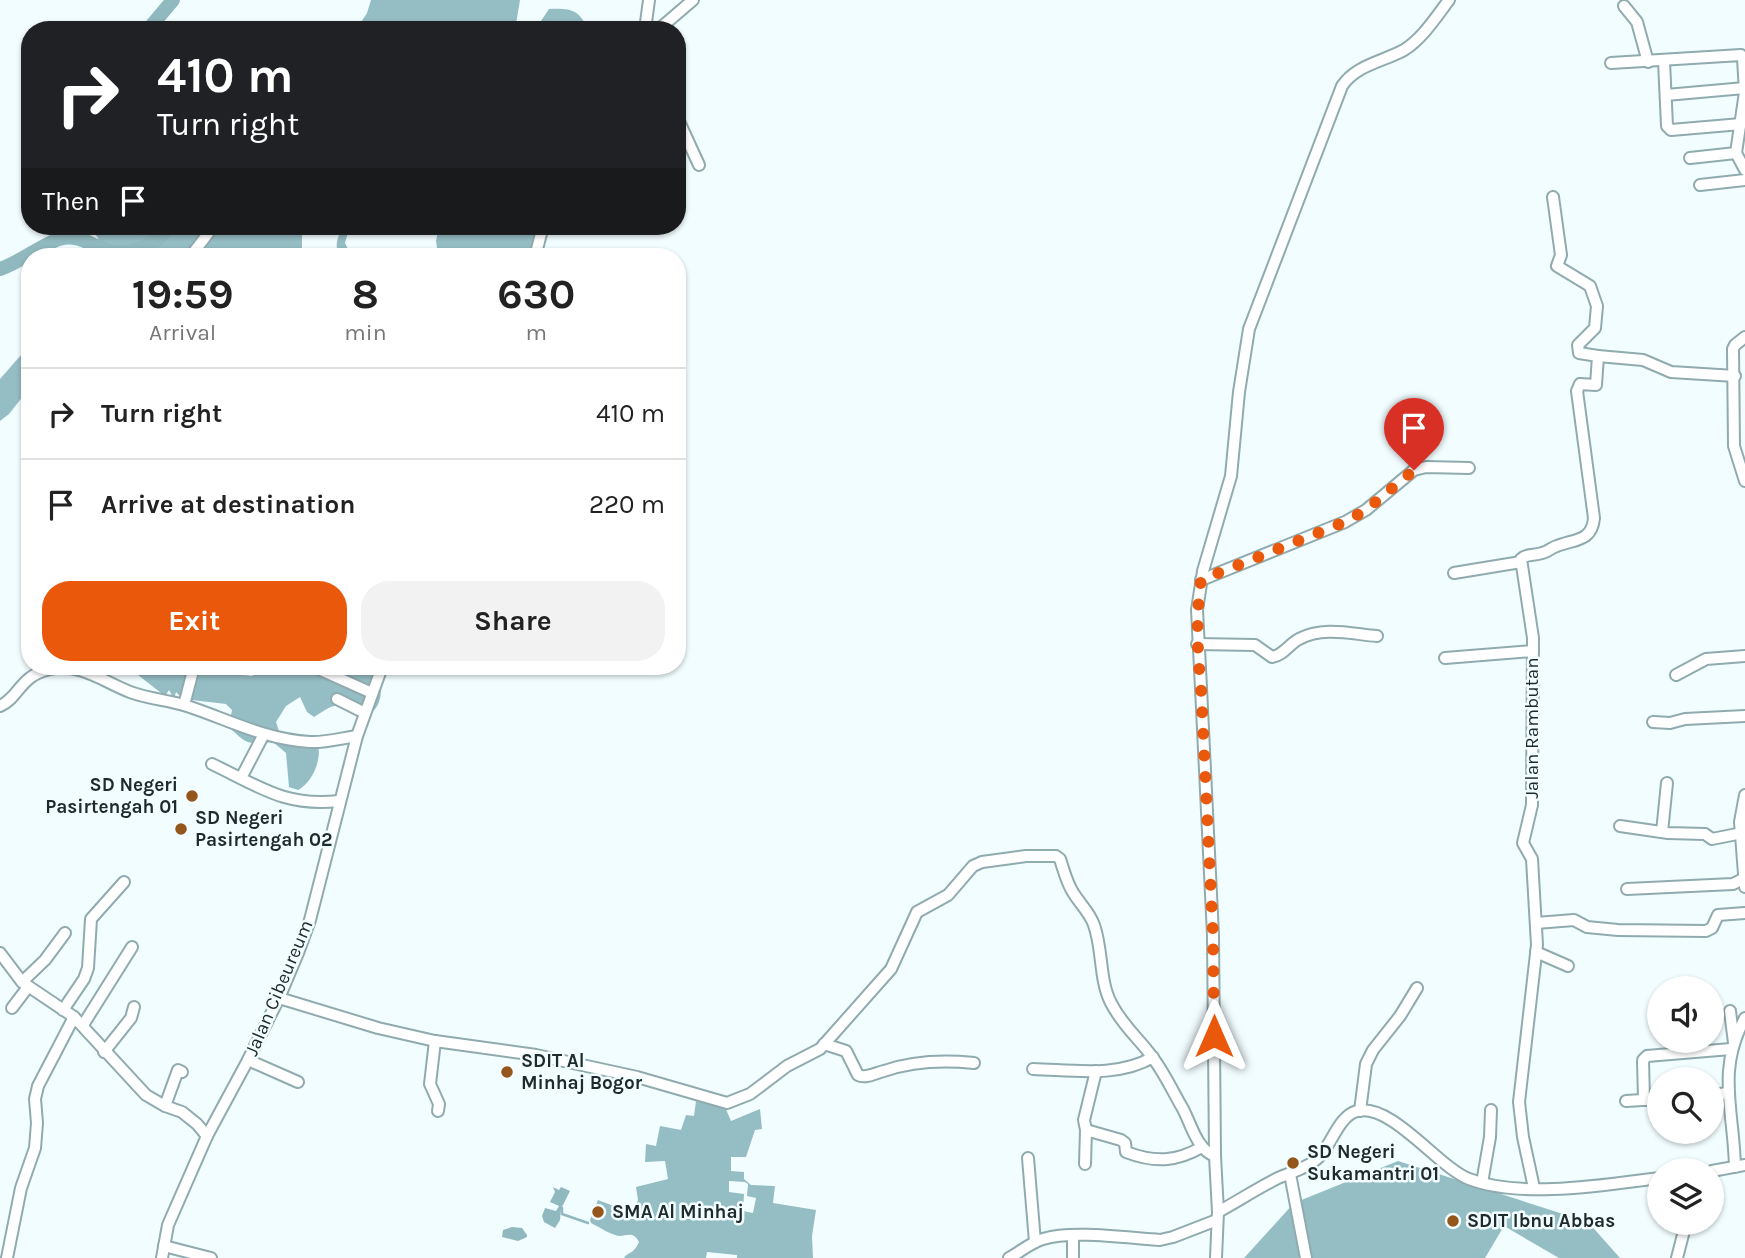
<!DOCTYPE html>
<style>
:root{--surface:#fff;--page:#f2f2f2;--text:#222;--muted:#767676;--line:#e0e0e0;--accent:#ea580c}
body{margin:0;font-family:Karla,sans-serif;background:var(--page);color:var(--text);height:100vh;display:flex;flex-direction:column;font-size:26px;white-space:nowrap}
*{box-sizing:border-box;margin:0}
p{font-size:23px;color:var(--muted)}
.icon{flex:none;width:38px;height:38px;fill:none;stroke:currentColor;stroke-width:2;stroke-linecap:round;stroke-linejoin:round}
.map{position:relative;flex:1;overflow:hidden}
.drawer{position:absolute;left:21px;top:248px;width:665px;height:427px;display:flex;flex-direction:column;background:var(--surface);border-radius:28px;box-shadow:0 2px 5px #0004}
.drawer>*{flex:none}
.banner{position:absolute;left:21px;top:21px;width:665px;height:214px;border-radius:28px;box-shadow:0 2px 5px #0004;background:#202124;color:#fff;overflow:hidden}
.tools{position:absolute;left:1647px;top:976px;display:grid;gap:14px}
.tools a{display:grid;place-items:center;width:77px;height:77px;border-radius:50%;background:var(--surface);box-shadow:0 2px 5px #0004;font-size:35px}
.pin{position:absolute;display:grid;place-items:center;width:60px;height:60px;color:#fff;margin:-72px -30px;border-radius:50% 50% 50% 0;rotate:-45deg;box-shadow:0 0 7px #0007}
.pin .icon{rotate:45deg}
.me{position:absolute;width:77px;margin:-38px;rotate:0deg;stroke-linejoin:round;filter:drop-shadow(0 0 5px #0008)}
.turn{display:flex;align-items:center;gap:24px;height:147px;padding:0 21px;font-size:32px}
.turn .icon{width:91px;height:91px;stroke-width:2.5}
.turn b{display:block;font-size:49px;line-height:60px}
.then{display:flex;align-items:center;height:66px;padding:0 21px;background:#0003;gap:14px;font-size:26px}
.eta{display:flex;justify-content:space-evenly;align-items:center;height:119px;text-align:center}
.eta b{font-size:42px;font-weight:700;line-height:49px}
.button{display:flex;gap:14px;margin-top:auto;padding:14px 21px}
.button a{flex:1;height:80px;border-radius:28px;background:var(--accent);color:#fff;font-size:28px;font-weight:700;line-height:80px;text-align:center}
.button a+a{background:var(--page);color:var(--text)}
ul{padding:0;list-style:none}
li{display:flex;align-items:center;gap:21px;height:91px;padding:0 21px;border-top:2px solid var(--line)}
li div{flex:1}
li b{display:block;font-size:26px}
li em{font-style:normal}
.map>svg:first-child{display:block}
</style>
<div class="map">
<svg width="1745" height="1258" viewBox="0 0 1745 1258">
<rect width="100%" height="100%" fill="#f2fdff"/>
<g fill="#95bdc4" fill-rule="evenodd">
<polygon points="371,0 520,0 516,24 521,30 356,30 367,13"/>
<path d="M549 9C569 8 580 9 587 29L535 30Z"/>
<polygon points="89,226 304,226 302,229 302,255 294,257 105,257 98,238"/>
<path d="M343 226H350L345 243 352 257H339C334 244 338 237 343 226Z"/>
<polygon points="439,226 548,226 533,257 451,257 437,248 436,241"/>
<polygon points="30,334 30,400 24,395 9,414 0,421 0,379 21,355"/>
<path d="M135 667H237L242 675 252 676 260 671 261 667H371C386 683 385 713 359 718 333 702 339 702 314 717L307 712 300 697 286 706 276 722 279 731 287 735 315 738C325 753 314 782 298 790L289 787 286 753 273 742C246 744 248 745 229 727L232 710 226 704 183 699 176 692 174 699 169 690 165 696 138 675Z"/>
<path d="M696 1101 725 1107 731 1121 760 1109 762 1129 755 1130 746 1157H731V1171L744 1172V1179L751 1185 775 1186 773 1203 816 1210 812 1236 813 1258H737V1255L707 1252 706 1258H624C629 1251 633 1255 639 1242 633 1231 628 1236 619 1236 611 1235 599 1227 591 1223L590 1220 598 1200 632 1213 638 1200 636 1187 668 1179 665 1161 645 1162 646 1144 656 1146 660 1126 681 1130 686 1115 694 1116ZM729 1181 745 1182 748 1184 747 1196 756 1198 753 1213 743 1211 744 1194 729 1192Z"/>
<polygon points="1398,1161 1588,1222 1620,1258 1559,1258 1504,1226 1485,1258 1244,1258 1294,1203"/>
</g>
<g fill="#90b8bf">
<polygon points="553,1187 559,1190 561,1187 570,1191 561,1209 560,1220 555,1228 544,1222 542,1216 545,1208 556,1211 559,1206 550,1202 555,1192"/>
<polygon points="512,1227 522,1228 527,1235 527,1237 518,1241 502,1237 503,1230"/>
</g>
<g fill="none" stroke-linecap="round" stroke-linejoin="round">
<polyline stroke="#90b8bf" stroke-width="2.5" points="562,1208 562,1214 588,1223"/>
<g stroke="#90b8bf" stroke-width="14">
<polyline points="153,30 152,25 173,0"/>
<path d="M0 269C21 262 39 246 59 239 80 233 92 247 111 251 130 255 161 243 168 226"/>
</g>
<g stroke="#90abaf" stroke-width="14">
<g id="minor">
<polyline points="1624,6 1637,22 1648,62"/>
<polyline points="645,30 649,0"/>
<polyline points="658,30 693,0"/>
<polyline points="1664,61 1667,126 1671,130 1741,124"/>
<polyline points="1611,63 1741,55 1743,58 1745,92 1736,153 1745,170"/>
<polyline points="1666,95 1745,88"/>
<polyline points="677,117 699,165"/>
<polyline points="1690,158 1736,153"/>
<polyline points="1700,185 1745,180"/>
<polyline points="190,257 213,227"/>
<polyline points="535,257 543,226"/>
<polyline points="1745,337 1735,345 1733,349 1734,446 1745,481"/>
<polyline points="1598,356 1643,360 1671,372 1735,376"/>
<polyline points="1454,573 1521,562"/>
<polyline points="1201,580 1345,522 1366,510 1414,470 1426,467 1469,468"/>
<path d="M1197 644 1255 645 1272 657C1284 655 1289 644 1299 639 1323 626 1352 634 1377 636"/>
<polyline points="1445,658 1533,651"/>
<polyline points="314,667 372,693"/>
<polyline points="1676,675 1706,659 1745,656"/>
<polyline points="337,699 365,713"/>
<polyline points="184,705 194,667"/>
<path d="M0 706C20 697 19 676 50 669 81 663 102 681 130 692 149 699 168 700 187 706 227 719 266 740 310 742 325 743 342 738 357 736"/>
<polyline points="1653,722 1670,723 1685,719 1745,716"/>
<path d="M212 764C260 787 285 807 339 801"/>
<polyline points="241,778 264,734"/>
<polyline points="1745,795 1740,822 1745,887"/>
<polyline points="1620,826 1668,833 1705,834 1712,839 1742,833"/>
<polyline points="1662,832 1667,783"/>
<polyline points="1627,889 1733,884 1745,878"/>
<polyline points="1536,923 1574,920 1587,927 1618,930 1706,931 1712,928 1718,915 1745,913"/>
<polyline points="1536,952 1568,966"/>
<polyline points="0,953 22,982 74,1017 146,1095 165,1106 182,1112 197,1124 207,1136"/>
<polyline points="22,982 45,960 65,933"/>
<path d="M279 998 378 1028 435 1041 536 1055 637 1077 727 1103 750 1094 787 1066 820 1049 891 969 917 912 948 895 973 866 982 862 1026 856H1056L1060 859C1064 871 1067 884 1074 894 1081 905 1090 913 1094 925 1103 950 1099 980 1111 1003 1124 1028 1139 1038 1153 1058 1165 1074 1173 1092 1183 1109 1191 1124 1197 1150 1215 1156"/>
<polyline points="12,1008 28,987"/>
<polyline points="63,1010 84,979 88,968 91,919 124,882"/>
<polyline points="1730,1011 1734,1043"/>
<polyline points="83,1025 132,947"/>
<polyline points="435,1041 430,1084 439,1104 438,1111"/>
<path d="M824 1044 846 1051 858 1075C866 1079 875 1073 884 1071 913 1061 944 1060 974 1063"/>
<polyline points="104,1052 131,1018 134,1007"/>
<polyline points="248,1060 298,1082"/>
<path d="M1033 1069C1072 1070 1118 1078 1153 1057"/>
<polyline points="1712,1095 1728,1093"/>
<polyline points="1644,1100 1643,1060 1647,1056 1731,1049"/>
<polyline points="1626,1101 1659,1099"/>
<polyline points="165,1106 178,1070 182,1072"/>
<polyline points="1360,1111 1366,1064 1373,1050 1400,1016 1417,988"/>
<polyline points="1086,1130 1084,1120 1096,1071"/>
<polyline points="1028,1158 1035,1242"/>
<path d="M1085 1164 1086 1130 1121 1140 1125 1143 1126 1152C1155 1163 1176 1162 1202 1147"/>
<path d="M1735 1167C1734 1112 1716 1070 1745 1018"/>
<polyline points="1712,1171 1745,1165"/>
<polyline points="1290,1174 1306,1258"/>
<polyline points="1482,1183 1490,1137 1491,1110"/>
<path d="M1534 1188 1523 1137 1519 1102 1537 945 1532 859 1523 843 1532 805 1533 638 1521 559C1527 553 1534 556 1542 553 1548 552 1552 547 1557 546 1574 539 1592 542 1594 518L1577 391 1580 384 1596 385 1598 356 1579 353 1578 345 1595 328 1597 306 1590 286 1557 266 1561 255 1553 197"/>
<path d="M1218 1212C1238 1201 1258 1188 1278 1178 1292 1172 1310 1167 1320 1156 1332 1143 1339 1116 1357 1111 1392 1103 1438 1167 1469 1179 1521 1199 1604 1185 1659 1178"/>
<polyline points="164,1246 211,1258"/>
<polyline points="7,1258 21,1188 35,1148 37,1123 35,1099 38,1086 74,1017"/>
<polyline points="162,1258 168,1225 207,1136 248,1060 279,998 298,953 310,920 357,736 382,667"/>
<path d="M1009 1258C1020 1252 1030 1243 1043 1239 1072 1230 1127 1238 1160 1240L1173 1237 1217 1220"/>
<polyline points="1073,1258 1073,1236"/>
<path d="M1216 1258 1218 1212 1215 1156 1213 935 1201 688 1197 610 1203 571 1231 476 1239 392 1249 329 1342 86C1356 65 1382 62 1404 50 1423 38 1436 17 1449 0"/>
<polyline points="1677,1258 1686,1223"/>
</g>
</g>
<use href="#minor" stroke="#fff" stroke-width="10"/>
</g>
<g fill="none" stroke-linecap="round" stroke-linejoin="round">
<path stroke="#ea580c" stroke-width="12" stroke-dasharray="0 21.6" d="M1214 1036 1213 935 1201 688C1197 651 1196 617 1201 580L1345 522 1366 510 1414 470"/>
</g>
<g fill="#94561b" stroke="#f2fdff" stroke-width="2.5">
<circle cx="192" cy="796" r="7"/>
<circle cx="181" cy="829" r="7"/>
<circle cx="507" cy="1072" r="7"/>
<circle cx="1293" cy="1163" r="7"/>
<circle cx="598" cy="1212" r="7"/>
<circle cx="1453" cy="1221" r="7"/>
</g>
<g text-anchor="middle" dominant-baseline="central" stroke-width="5" stroke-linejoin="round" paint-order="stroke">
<g font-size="19" fill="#1f2a2c" stroke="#f2fdff">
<text transform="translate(1532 728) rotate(-90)">Jalan Rambutan</text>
<text transform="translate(279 988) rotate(-67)">Jalan Cibeureum</text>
</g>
<g font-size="19" font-weight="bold" fill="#1f2a2c" stroke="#f2fdff" text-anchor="start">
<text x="178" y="785" text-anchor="end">SD Negeri<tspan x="178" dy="22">Pasirtengah 01</tspan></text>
<text x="195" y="818">SD Negeri<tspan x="195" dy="22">Pasirtengah 02</tspan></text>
<text x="521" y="1061">SDIT Al<tspan x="521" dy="22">Minhaj Bogor</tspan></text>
<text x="1307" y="1152">SD Negeri<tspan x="1307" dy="22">Sukamantri 01</tspan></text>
<text x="612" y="1212">SMA Al Minhaj</text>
<text x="1467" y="1221">SDIT Ibnu Abbas</text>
</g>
</g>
</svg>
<div class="tools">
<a><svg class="icon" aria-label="sound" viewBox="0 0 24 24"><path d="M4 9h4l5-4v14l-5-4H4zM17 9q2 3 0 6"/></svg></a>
<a><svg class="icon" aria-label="search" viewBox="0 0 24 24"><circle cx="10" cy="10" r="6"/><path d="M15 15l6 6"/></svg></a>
<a><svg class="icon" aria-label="layers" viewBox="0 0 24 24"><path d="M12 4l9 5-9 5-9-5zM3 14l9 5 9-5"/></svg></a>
</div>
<div class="pin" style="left:1414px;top:470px;background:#d93025"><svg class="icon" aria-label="arrive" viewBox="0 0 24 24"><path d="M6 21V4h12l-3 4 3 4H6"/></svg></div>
<svg class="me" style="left:1214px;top:1036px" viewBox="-20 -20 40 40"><path d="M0-17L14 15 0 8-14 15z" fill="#ea580c" stroke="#fff" stroke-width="4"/></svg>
<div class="banner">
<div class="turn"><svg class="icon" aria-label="right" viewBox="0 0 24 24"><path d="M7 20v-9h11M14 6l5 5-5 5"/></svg><div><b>410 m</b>Turn right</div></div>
<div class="then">Then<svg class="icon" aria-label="arrive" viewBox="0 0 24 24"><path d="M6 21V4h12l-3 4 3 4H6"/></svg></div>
</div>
<section class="drawer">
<div class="eta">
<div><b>19:59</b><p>Arrival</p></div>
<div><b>8</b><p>min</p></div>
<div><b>630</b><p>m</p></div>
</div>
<ul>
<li><svg class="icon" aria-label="right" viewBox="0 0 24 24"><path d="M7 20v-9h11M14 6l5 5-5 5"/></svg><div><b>Turn right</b></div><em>410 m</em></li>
<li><svg class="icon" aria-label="arrive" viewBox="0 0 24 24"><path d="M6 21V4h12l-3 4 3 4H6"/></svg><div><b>Arrive at destination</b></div><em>220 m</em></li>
</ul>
<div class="button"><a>Exit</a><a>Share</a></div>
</section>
</div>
